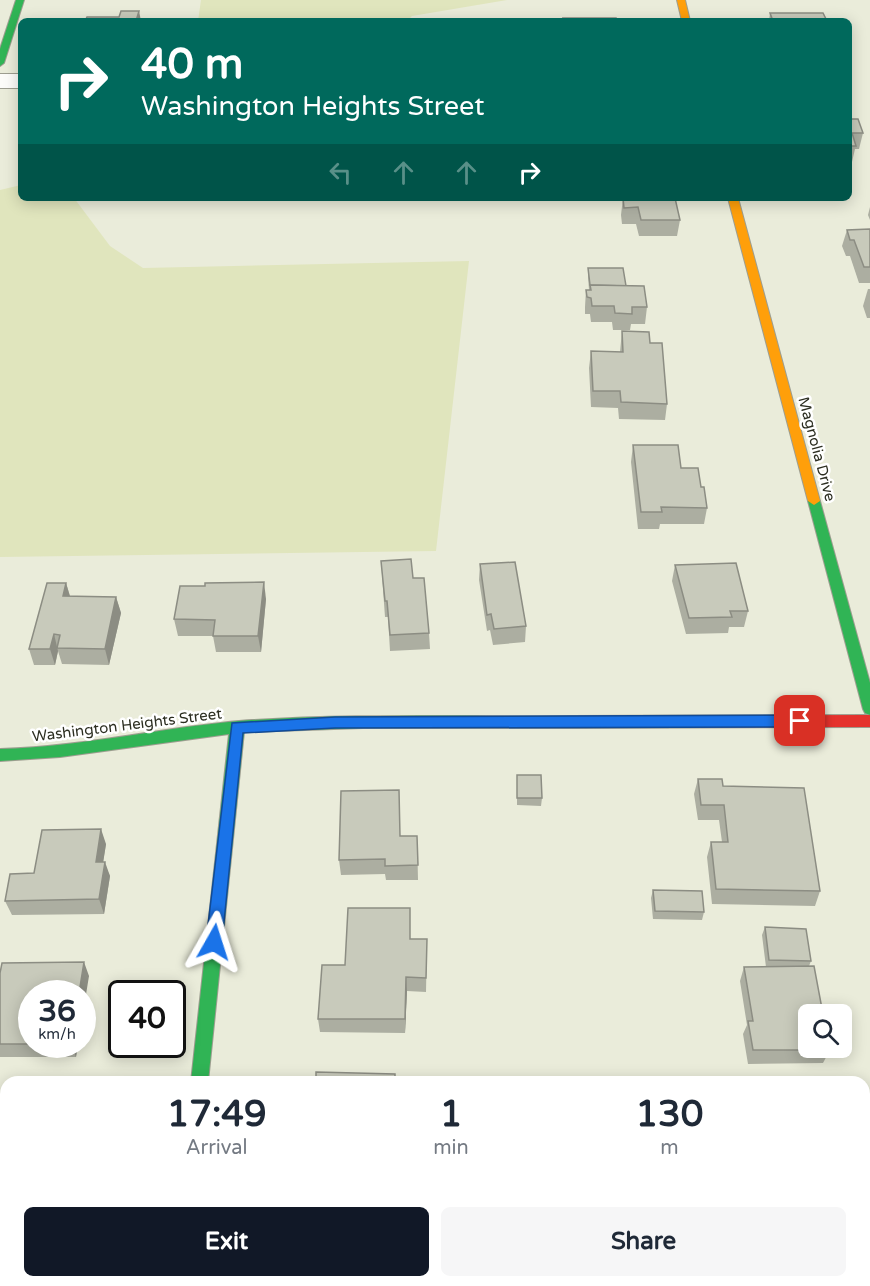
<!DOCTYPE html>
<style>
:root{--surface:#fff;--page:#f6f6f7;--text:#1f2937;--muted:#747a83;--accent:#111827}
body{margin:0;font-family:"Varela Round",sans-serif;background:var(--page);color:var(--text);height:100vh;display:flex;flex-direction:column;font-size:22px;white-space:nowrap}
*{box-sizing:border-box;margin:0}
p{font-size:20px;color:var(--muted)}
.icon{flex:none;width:33px;height:33px;fill:none;stroke:currentColor;stroke-width:2;stroke-linecap:round;stroke-linejoin:round}
.map{position:relative;flex:1;overflow:hidden}
.side{position:absolute;left:0px;top:1076px;width:870px;height:212px;display:flex;flex-direction:column;background:var(--surface);border-radius:18px 18px 0 0;box-shadow:0 3px 15px #0003}
.side>*{flex:none}
.guide{position:absolute;left:18px;top:18px;width:834px;height:183px;border-radius:9px;box-shadow:0 3px 15px #0003;background:#00695c;color:#fff;overflow:hidden}
.controls{position:absolute;left:798px;top:1004px;display:grid;gap:12px}
.controls a{display:grid;place-items:center;width:54px;height:54px;border-radius:9px;background:var(--surface);box-shadow:0 3px 15px #0003;font-size:30px}
.speed{position:absolute;left:18px;top:980px;display:flex;gap:12px;font-size:30px;font-weight:700;text-align:center}
.speed>*{display:grid;place-content:center;width:78px;height:78px;border-radius:50%;background:var(--surface);box-shadow:0 3px 15px #0003;line-height:1}
.speed small{font-size:15px;font-weight:400}
.speed .limit{border:3px solid #111;border-radius:9px;background:#fff;color:#111}
.pin{position:absolute;display:grid;place-items:center;width:51px;height:51px;color:#fff;margin:-26px;border-radius:12px;box-shadow:0 3px 9px #0006}
.me{position:absolute;width:66px;margin:-33px;rotate:6deg;stroke-linejoin:round;filter:drop-shadow(0 0 4px #0008)}
.turn{display:flex;align-items:center;gap:21px;height:126px;padding:0 24px;font-size:27px}
.turn .icon{width:78px;height:78px;stroke-width:2.5}
.turn b{display:block;font-size:42px;line-height:51px}
.lanes{display:flex;align-items:center;height:57px;padding:0 24px;background:#0003;justify-content:center;gap:30px;direction:ltr}
.lanes .off{opacity:.35}
.eta{display:flex;justify-content:space-evenly;align-items:center;height:102px;text-align:center}
.eta b{font-size:36px;font-weight:700;line-height:42px}
.button{display:flex;gap:12px;margin-top:auto;padding:12px 24px}
.button a{flex:1;height:69px;border-radius:9px;background:var(--accent);color:#fff;font-size:24px;font-weight:700;line-height:69px;text-align:center}
.button a+a{background:var(--page);color:var(--text)}
.map>svg:first-child{display:block}
</style>
<div class="map">
<svg width="870" height="1286" viewBox="0 0 870 1286">
<rect width="100%" height="100%" fill="#eaecda"/>
<g fill="#e0e5bd">
<polygon points="201,0 507,0 412,16 407,21 198,21"/>
<polygon points="21,185 21,198 74,198 110,246 143,268 469,261 436,551 0,557 0,190"/>
</g>
<g fill="none" stroke-linecap="round" stroke-linejoin="round">
<g stroke="#9d9e90" stroke-width="2">
<g id="street">
<rect x="0" y="74" width="21" height="14"/>
<polygon points="154,1281 200,1281 199,1286 153,1286"/>
</g>
</g>
<g stroke="#9d9e90" stroke-width="2">
<g id="fast">
<polygon points="16,0 24,0 4,63 0,66 0,49"/>
<polygon points="814,497 820,501 870,683 870,715 865,713 863,709 808,501"/>
<path d="M571 716 576 718 578 722 576 726 571 728H363L244 732 208 1082H191L229 734 60 757 0 761V749C81 747 159 728 239 721 349 713 461 717 571 716Z"/>
</g>
</g>
<g stroke="#9d9e90" stroke-width="2">
<g id="slow">
<polygon points="677,0 685,0 690,21 682,21"/>
<polygon points="728,198 738,198 820,501 814,505 808,501"/>
</g>
</g>
<g stroke="#9d9e90" stroke-width="2">
<polygon id="jam" points="870,715 870,727 571,728 566,726 564,722 566,718 571,716"/>
</g>
<use href="#street" fill="#fcfcf9" fill-rule="evenodd"/>
<use href="#fast" fill="#30b455" fill-rule="evenodd"/>
<use href="#slow" fill="#ff9f0a" fill-rule="evenodd"/>
<use href="#jam" fill="#e5322d" fill-rule="evenodd"/>
</g>
<g fill="#acaea1">
<polygon points="770,13 827,21 769,21"/>
<polygon points="849,119 863,133 859,149 855,149 852,162 849,162"/>
<polygon points="623,198 680,220 677,236 639,236 636,224 622,224 621,215"/>
<polygon points="870,207 870,220 868,215"/>
<polygon points="870,229 870,283 859,283 850,256 846,256 842,246 847,230"/>
<polygon points="588,268 626,286 647,307 645,324 631,324 630,330 613,330 612,322 591,322 590,314 585,314 585,307 586,290 589,290 588,276"/>
<polygon points="868,289 870,289 870,318 867,318 863,306"/>
<polygon points="622,331 650,343 667,404 665,420 619,419 618,408 591,407 589,368 591,351 620,352"/>
<polygon points="633,445 681,468 701,487 707,508 704,524 660,524 659,529 638,529 631,462"/>
<polygon points="381,561 413,578 429,633 430,649 390,651 388,617 385,617"/>
<polygon points="480,564 526,626 525,642 493,645 490,630 487,631 479,580"/>
<polygon points="675,565 748,611 744,627 729,627 728,633 686,634 672,581"/>
<polygon points="66,583 70,596 116,597 121,613 109,665 62,664 58,651 55,665 34,665 29,649"/>
<polygon points="266,599 261,652 216,652 213,636 178,636 174,619"/>
<polygon points="517,775 542,798 541,806 517,805"/>
<polygon points="698,779 723,786 820,891 815,906 712,904 707,857 711,842 722,842 719,820 698,820 694,794"/>
<polygon points="400,836 417,836 418,880 386,880 385,874 341,875 339,860"/>
<polygon points="106,844 103,862 110,876 104,914 12,915 5,901 34,873"/>
<polygon points="653,890 704,912 702,920 653,919 651,898"/>
<polygon points="410,923 410,939 427,939 426,992 407,991 405,1033 320,1032 318,1019 345,965"/>
<polygon points="765,927 811,961 809,966 830,1050 823,1063 748,1064 743,1034 747,1025 740,981 744,967 766,967 762,935"/>
<polygon points="0,973 89,976 32,1044 78,1044 76,1057 0,1057"/>
<rect x="0" y="1106" width="6" height="101"/>
<rect x="864" y="1125" width="6" height="75"/>
<polygon points="741,1281 839,1281 840,1286 742,1286"/>
</g>
<g fill="#8c8d83">
<polygon points="139,11 141,21 136,21"/>
<polygon points="264,582 266,599 261,652 258,636"/>
<polygon points="66,583 71,600 63,596"/>
<polygon points="116,597 121,613 109,665 105,649"/>
<polygon points="54,634 58,651 55,665 50,649"/>
<polygon points="101,829 106,844 101,876 96,862"/>
<polygon points="105,862 110,876 104,914 99,899"/>
<polygon points="84,962 89,976 82,1019 82,993 79,993"/>
<polygon points="406,977 407,991 405,1033 405,1019"/>
<polygon points="71,1044 78,1044 76,1057"/>
</g>
<g fill="#c8cabb" stroke="#8c8d83" stroke-width="1.5">
<polygon points="121,11 139,11 136,21 85,21 87,17 119,17"/>
<polygon points="770,13 823,13 827,21 773,21"/>
<polygon points="563,18 616,18 616,21 564,21"/>
<polygon points="849,119 858,119 863,133 852,133 856,146 849,146"/>
<polygon points="623,198 675,198 680,220 641,220 638,207 624,208"/>
<polygon points="870,229 870,267 864,267 854,240 850,240 847,230"/>
<polygon points="588,268 623,268 626,286 590,285"/>
<polygon points="590,285 644,286 647,307 632,307 632,314 615,313 614,306 592,306 591,298 587,297 586,290 591,290"/>
<polygon points="622,331 649,332 650,343 662,343 667,404 621,402 620,391 593,391 591,351 623,352"/>
<polygon points="633,445 678,445 681,468 698,468 701,487 704,487 707,508 661,507 662,512 641,512"/>
<polygon points="411,559 413,578 424,578 429,633 390,635 387,601 385,601 381,561"/>
<polygon points="515,562 526,626 494,629 491,614 487,615 480,564"/>
<polygon points="736,563 748,611 730,611 732,617 689,618 675,565"/>
<polygon points="264,582 258,636 213,636 215,620 174,619 180,586 205,586 205,583"/>
<polygon points="47,583 66,583 63,596 116,597 105,649 57,648 60,635 54,634 50,649 29,649"/>
<polygon points="517,775 541,775 542,798 517,798"/>
<polygon points="698,779 722,779 723,786 804,788 820,891 716,889 711,842 728,842 724,805 701,805"/>
<polygon points="399,790 400,836 417,836 418,865 385,866 385,859 339,860 341,791"/>
<polygon points="101,829 96,862 105,862 99,899 5,901 10,874 34,873 42,830"/>
<polygon points="653,890 702,891 704,912 655,911"/>
<polygon points="348,908 410,908 410,939 427,939 426,978 406,977 405,1019 318,1019 322,965 345,965"/>
<polygon points="765,927 806,929 811,961 769,960"/>
<polygon points="84,962 79,993 32,993 32,1044 0,1044 0,973 2,963"/>
<polygon points="814,966 823,1014 808,1014 808,1047 829,1047 830,1050 753,1050 748,1021 753,1021 744,967"/>
<polygon points="316,1072 395,1074 395,1082 316,1082"/>
<rect x="0" y="1106" width="6" height="90"/>
<rect x="864" y="1125" width="6" height="64"/>
<polygon points="748,1281 839,1281 840,1286 749,1286"/>
</g>
<polygon fill="#1a73e8" stroke="#114b97" stroke-width="1.5" points="800,715 807,721 800,727 335,728 243,733 222,942 219,947 214,949 208,947 206,942 232,723 335,717"/>
<g text-anchor="middle" dominant-baseline="central" stroke-width="5" stroke-linejoin="round" paint-order="stroke">
<g font-size="15" fill="#2c2e21" stroke="#fff">
<text transform="translate(817 449) rotate(75)">Magnolia Drive</text>
<text transform="translate(127 725) rotate(-7)">Washington Heights Street</text>
</g>
</g>
</svg>
<div class="controls">
<a><svg class="icon" aria-label="search" viewBox="0 0 24 24"><circle cx="10" cy="10" r="6"/><path d="M15 15l6 6"/></svg></a>
</div>
<div class="speed"><div>36<small>km/h</small></div><div class="limit">40</div></div>
<div class="pin" style="left:800px;top:721px;background:#d93025"><svg class="icon" aria-label="arrive" viewBox="0 0 24 24"><path d="M6 21V4h12l-3 4 3 4H6"/></svg></div>
<svg class="me" style="left:214px;top:942px" viewBox="-20 -20 40 40"><path d="M0-17L14 15 0 8-14 15z" fill="#1a73e8" stroke="#fff" stroke-width="4"/></svg>
<div class="guide">
<div class="turn"><svg class="icon" aria-label="right" viewBox="0 0 24 24"><path d="M7 20v-9h11M14 6l5 5-5 5"/></svg><div><b>40 m</b>Washington Heights Street</div></div>
<div class="lanes"><svg class="icon off" aria-label="left" viewBox="0 0 24 24"><path d="M17 20v-9H6M10 6l-5 5 5 5"/></svg><svg class="icon off" aria-label="ahead" viewBox="0 0 24 24"><path d="M12 20V5M6 11l6-6 6 6"/></svg><svg class="icon off" aria-label="ahead" viewBox="0 0 24 24"><path d="M12 20V5M6 11l6-6 6 6"/></svg><svg class="icon" aria-label="right" viewBox="0 0 24 24"><path d="M7 20v-9h11M14 6l5 5-5 5"/></svg></div>
</div>
<section class="side">
<div class="eta">
<div><b>17:49</b><p>Arrival</p></div>
<div><b>1</b><p>min</p></div>
<div><b>130</b><p>m</p></div>
</div>
<div class="button"><a>Exit</a><a>Share</a></div>
</section>
</div>
